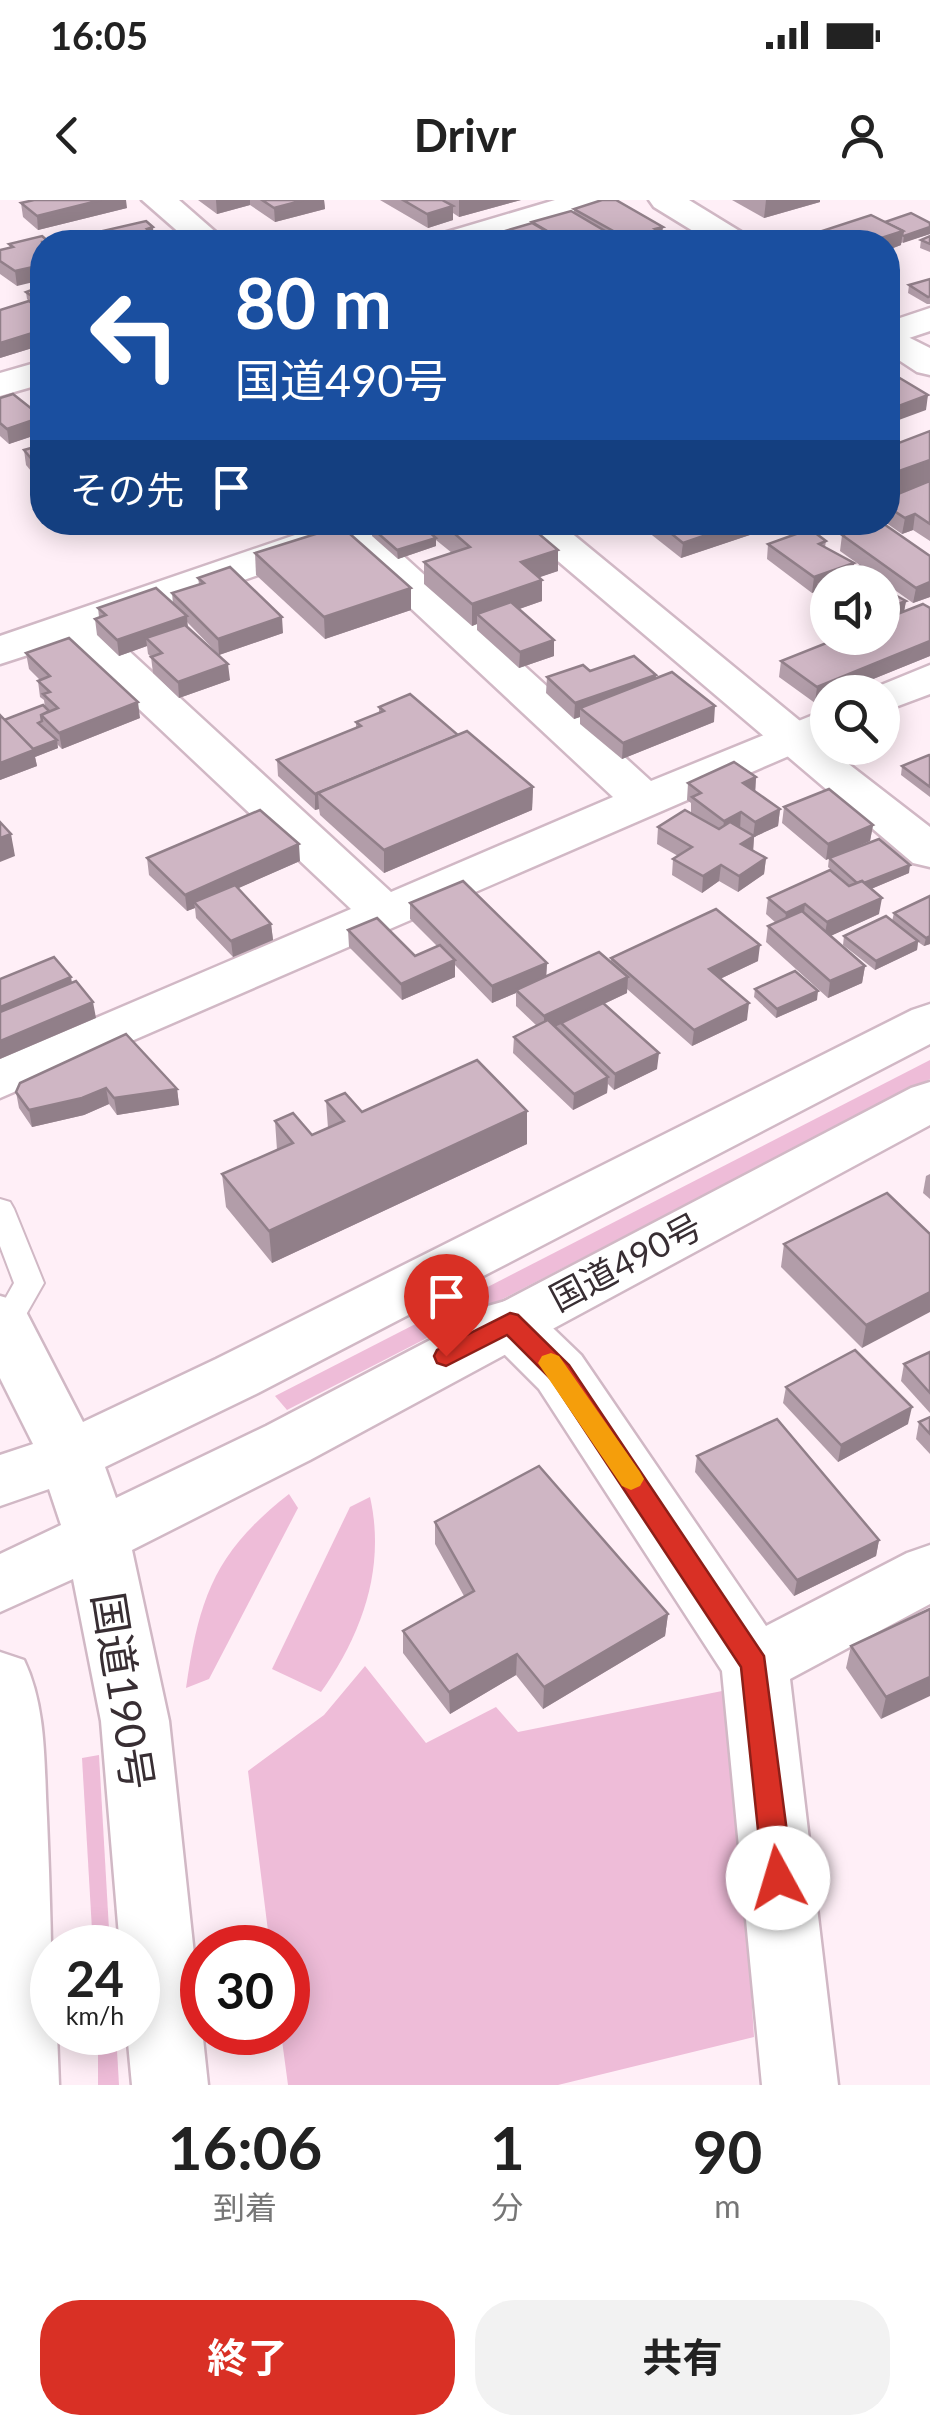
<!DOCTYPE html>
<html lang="ja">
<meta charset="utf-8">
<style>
:root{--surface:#fff;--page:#f2f2f2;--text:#222;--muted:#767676;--accent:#d93025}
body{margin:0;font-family:Lato,"Noto Sans JP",sans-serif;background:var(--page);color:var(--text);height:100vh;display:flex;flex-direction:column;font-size:38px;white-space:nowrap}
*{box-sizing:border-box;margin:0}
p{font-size:32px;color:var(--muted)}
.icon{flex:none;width:55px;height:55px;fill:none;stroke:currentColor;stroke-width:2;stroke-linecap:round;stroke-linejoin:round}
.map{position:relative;height:1885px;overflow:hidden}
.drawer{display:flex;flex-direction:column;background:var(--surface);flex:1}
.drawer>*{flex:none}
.banner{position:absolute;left:30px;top:30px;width:870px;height:305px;border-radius:40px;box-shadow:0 5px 25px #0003;background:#1a4fa0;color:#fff;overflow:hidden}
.fabs{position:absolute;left:810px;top:365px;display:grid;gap:20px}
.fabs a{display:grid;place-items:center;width:90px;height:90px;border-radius:50%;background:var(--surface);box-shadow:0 5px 25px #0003;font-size:50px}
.speed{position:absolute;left:30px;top:1725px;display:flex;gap:20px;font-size:50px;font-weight:700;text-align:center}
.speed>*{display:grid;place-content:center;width:130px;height:130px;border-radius:50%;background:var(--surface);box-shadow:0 5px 25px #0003;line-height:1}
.speed small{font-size:25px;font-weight:400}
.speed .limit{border:15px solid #d22;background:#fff;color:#111}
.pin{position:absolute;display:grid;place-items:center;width:85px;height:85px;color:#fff;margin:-102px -42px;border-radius:50% 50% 50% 0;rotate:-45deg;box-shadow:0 0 10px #0007}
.pin .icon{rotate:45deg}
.me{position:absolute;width:110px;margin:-55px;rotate:354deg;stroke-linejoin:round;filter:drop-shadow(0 0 8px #0008)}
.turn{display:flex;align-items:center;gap:35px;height:210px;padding:0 40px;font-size:45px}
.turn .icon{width:130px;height:130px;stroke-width:2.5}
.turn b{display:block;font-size:70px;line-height:85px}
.then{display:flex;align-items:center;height:95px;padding:0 40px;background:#0003;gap:20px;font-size:38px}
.eta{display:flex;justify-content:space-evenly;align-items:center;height:170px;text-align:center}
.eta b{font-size:60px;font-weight:700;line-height:70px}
.action{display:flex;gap:20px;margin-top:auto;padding:20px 40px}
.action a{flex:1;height:115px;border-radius:40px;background:var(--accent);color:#fff;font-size:40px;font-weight:700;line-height:115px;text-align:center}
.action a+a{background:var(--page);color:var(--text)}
.status{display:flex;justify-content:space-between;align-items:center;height:70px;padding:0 50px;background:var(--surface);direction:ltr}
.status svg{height:28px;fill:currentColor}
header{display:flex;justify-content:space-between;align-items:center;height:130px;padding:0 40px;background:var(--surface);font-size:45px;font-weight:700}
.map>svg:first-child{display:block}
</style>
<div class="status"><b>16:05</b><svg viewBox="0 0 49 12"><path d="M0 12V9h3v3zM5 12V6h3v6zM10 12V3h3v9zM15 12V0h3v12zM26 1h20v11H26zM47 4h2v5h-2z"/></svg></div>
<header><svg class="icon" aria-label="back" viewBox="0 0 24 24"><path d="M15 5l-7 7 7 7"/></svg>Drivr<svg class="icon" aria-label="person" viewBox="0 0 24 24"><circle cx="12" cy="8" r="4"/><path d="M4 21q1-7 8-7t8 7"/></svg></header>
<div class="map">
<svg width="930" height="1885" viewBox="0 0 930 1885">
<rect width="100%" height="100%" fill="#ffeff7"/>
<g fill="#eebcd8">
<polygon points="930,860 930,879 287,1210 275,1196"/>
<path d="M289 1294 298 1308 209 1479 186 1488C199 1397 215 1352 289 1294Z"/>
<path d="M370 1297C386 1368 362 1434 321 1492L272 1469 350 1307Z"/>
<polygon points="365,1466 426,1543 496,1507 518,1532 732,1489 754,1837 558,1885 288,1885 281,1833 288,1832 288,1748 270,1747 248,1571 324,1515"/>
<polygon points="99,1555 110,1747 93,1747 82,1558"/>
<polygon points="98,1833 116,1833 119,1885 98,1885"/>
</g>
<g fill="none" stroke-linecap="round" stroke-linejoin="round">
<g stroke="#d1b8c5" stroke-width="4">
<polygon id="service" points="0,999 10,1002 14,1009 44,1083 15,1134 0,1136 0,1108 14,1083 0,1046"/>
</g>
<g stroke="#d1b8c5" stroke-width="5">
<g id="minor">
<polygon points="930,108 930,131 888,145 888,122"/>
<path d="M333 322H366L651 581 828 509V539L0 898V859L351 709 68 442 0 464V436ZM343 345 613 597 391 692 105 429Z"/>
<polygon points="930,465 930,494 882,512 882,492 864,492"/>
<polygon points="509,1100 530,1106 581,1155 766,1426 907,1353 930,1345 930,1404 790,1479 838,1885 762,1885 722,1471 539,1189 488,1138 479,1122 488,1106"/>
</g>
</g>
<g stroke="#d1b8c5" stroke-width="5">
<g id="tertiary">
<polygon points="142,0 179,0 227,42 190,42"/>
<polygon points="555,0 608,0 603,7 484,42 432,42 437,35"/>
<polygon points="649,0 689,0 746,35 751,42 711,42 654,7"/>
<polygon points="888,127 930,148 930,175 917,172 888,153"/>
<polygon points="42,161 42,184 0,196 0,173"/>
<polygon points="512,322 558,322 828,544 828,548 930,627 930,667 913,663"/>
</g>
</g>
<g stroke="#d1b8c5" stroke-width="5">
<g id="trunk">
<polygon points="930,804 930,844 258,1193 105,1267 116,1298 266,1226 911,888 930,882 930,925 310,1260 132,1350 169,1521 208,1885 132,1885 127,1832 138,1832 138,1748 120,1748 101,1521 73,1379 0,1412 0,1354 61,1325 49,1289 0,1306 0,1255 33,1244 0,1178 0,1096 21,1102 83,1222 216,1159 912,810"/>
<path d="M0 1452 24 1460C47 1508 44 1566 47 1618 50 1690 52 1761 52 1832H57L59 1885H0Z"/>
</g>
</g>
<use href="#service" fill="#fff" fill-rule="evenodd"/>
<use href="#minor" fill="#fff" fill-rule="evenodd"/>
<use href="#tertiary" fill="#fff" fill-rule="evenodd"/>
<use href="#trunk" fill="#fff" fill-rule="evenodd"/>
</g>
<g fill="#b29da9">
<polygon points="198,0 324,0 325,9 275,22 250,5 217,14"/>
<polygon points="380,0 521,0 459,17 453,13 453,20 428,28"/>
<polygon points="732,0 820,0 820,2 764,18"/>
<polygon points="21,3 127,8 38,30 23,17"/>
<polygon points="574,9 663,41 661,42 468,42 574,13"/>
<polygon points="885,22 930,23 930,34 901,43 901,45 888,50 888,42 815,42 816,33"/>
<polygon points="42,36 17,86 0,74 0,50 10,48 9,44"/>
<polygon points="930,36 930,52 920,48 921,40"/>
<polygon points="930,79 930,104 927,104 908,93 909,85"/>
<polygon points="42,86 42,145 0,158 29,101 27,99 26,92"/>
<polygon points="0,198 42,217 42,233 9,244 0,236"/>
<polygon points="930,231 930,341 913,330 902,334 885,322 888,322 888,247"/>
<polygon points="42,245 42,284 26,265 24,250"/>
<polygon points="373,322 525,322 558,371 539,377 542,380 542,401 519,409 554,456 519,468 477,430 477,424 472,426 424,384 424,362 452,353 436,340 436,346 398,359 372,336"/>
<polygon points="643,322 772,322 771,328 681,358 643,328"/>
<polygon points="775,322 820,322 790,333"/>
<polygon points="842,335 930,356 930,397 913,403 840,351"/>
<polygon points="826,341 825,347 854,363 853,369 877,378 876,382 828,382 828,405 816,397 817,391 812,393 767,359 768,344"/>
<polygon points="255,353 411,388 411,410 325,439 256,375"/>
<polygon points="198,378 283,433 219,455 187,422 188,427 230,480 179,498 153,473 151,457 148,454 147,446 119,456 97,435 95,419 99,417 98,408 173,404 172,393 199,384"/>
<polygon points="882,388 906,401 904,411 923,404 930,408 930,456 841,492 828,492 828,498 815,503 779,477 781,461 839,438 882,438"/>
<polygon points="26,453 140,518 62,549 57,544 58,548 35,557 37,566 0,580 0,515 4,520 45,508 44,500 40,497 38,481 40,480 29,469"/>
<polygon points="590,471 656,475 655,479 714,522 622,559 580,524 580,517 574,519 546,493 547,477"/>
<polygon points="379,507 458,535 533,587 532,610 384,673 320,615 319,609 315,610 278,576 277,560 356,528 356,522 379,513"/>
<polygon points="930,555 930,597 901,575 902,566"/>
<polygon points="756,577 755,592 780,609 778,626 754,637 753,651 766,658 764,674 738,692 719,681 702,693 672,675 673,659 678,656 657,644 658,627 691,613 691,603 687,600 688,583"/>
<polygon points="784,607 873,625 870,641 837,655 909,673 871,689 879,714 830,736 865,766 862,783 828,798 766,742 768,726 776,723 766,714 768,698 850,686 828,667 829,658 826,660 782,623"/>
<polygon points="147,658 300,661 238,688 271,724 273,740 233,757 196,718 195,708 187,711 149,675"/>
<polygon points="930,696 930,744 924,746 918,742 917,750 875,770 843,745 844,736 892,721 894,713"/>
<polygon points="410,703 547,763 546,776 611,762 611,758 758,761 720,779 747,820 692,846 627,789 627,793 604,804 657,869 614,890 608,884 607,893 573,910 513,853 514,837 537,826 516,806 516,793 492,803 455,765 455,777 402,800 349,747 348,730 415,756 437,746 410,719"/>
<polygon points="755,789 817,800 776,818 754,797"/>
<polygon points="20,883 177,889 179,905 117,915 109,904 84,915 32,927 19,908 16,892"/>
<polygon points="326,901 362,912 527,911 527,944 272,1063 226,1007 222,974 277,950 275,921 312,935 328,928"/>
<polygon points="930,974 930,999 923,993 926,976"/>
<polygon points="930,1034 862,1148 781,1067 784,1044"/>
<polygon points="930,1152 930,1213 901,1181 904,1164"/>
<polygon points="786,1187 908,1224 838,1262 783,1203"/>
<polygon points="930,1217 930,1254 916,1239 919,1222"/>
<polygon points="697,1256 879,1340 876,1356 794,1396 695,1272"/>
<polygon points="435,1322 668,1414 665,1436 543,1509 516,1475 450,1514 403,1453 403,1431 464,1396 435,1344"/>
<polygon points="930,1409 881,1519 846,1468 851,1446"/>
</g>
<g fill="#917f89">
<polygon points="101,0 126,0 127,8 38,30 37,16"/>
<polygon points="216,0 250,0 250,5 217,14"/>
<polygon points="304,0 324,0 325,9 275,22 274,8"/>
<polygon points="459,0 521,0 459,17"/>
<polygon points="766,0 820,0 820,2 764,18"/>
<polygon points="453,6 453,20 428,28 427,14"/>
<polygon points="153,27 154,42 120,42 147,29"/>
<polygon points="663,27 661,42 633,42 655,29"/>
<polygon points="930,27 930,34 903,43 904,36"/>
<polygon points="903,31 901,45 888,50 888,42 869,42"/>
<polygon points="42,65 42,80 17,86 15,71"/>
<polygon points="42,130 42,145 0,158 0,143"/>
<polygon points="928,195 926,210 888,224 888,210"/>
<polygon points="42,217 42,233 9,244 7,229"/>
<polygon points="930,260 930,288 888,304 888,275"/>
<polygon points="915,314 913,330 902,334 905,318"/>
<polygon points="744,322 772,322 771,328 681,358 683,343"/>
<polygon points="797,322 820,322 790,333 791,324"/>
<polygon points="436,338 436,346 398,359 397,350"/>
<polygon points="558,350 558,371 520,384 521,362"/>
<polygon points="854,363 852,378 818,381 817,391 812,393 814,377"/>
<polygon points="542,380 542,401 485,421 477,414 477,424 472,426 472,404"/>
<polygon points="930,382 930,397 913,403 916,388"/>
<polygon points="411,388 411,410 325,439 324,417"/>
<polygon points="906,401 903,417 882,424 882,410"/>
<polygon points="187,416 188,432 146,438 147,446 119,456 117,440"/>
<polygon points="282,417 283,433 219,455 218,439"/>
<polygon points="554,440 554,456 519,468 520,452"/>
<polygon points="930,441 930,456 841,492 828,492 828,498 815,503 817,487"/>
<polygon points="228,464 230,480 179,498 178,482"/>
<polygon points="656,475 654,491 580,508 580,517 574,519 575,503"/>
<polygon points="138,502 140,518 62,549 59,533"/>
<polygon points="715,506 714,522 622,559 623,543"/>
<polygon points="57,540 58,548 35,557 37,566 0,580 0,563"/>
<polygon points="756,577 755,594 743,583"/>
<polygon points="533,587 532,610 384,673 384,650"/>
<polygon points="318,593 319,609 315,610 315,594"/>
<polygon points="780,609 778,626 754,637 753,652 741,644 753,637 755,622"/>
<polygon points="741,612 740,629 722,637 724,621"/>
<polygon points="873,625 870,641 826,660 828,644"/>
<polygon points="11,634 15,656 0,662 0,638"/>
<polygon points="299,644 300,661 198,706 194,702 195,708 187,711 185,695"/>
<polygon points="766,658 764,674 738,692 739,676"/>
<polygon points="721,665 719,681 702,693 703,676"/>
<polygon points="910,665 909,673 859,694 860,685"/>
<polygon points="882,698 879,714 824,739 827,722"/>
<polygon points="805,704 803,721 784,729 786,713"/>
<polygon points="271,724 273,740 233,757 231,741"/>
<polygon points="930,736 930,744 924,746 926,738"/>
<polygon points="918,741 917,750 875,770 876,761"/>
<polygon points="760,745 758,761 707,785 709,769"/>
<polygon points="455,760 455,777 402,800 401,784"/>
<polygon points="547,763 546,780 516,790 516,793 492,803 492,786"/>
<polygon points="865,766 862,783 828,798 830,781"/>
<polygon points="71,777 74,794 0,825 0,807"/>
<polygon points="628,777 627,793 544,832 544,816"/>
<polygon points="818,791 817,800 776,818 777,809"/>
<polygon points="93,802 96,818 0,859 0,841"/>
<polygon points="749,803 747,820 692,846 694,830"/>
<polygon points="659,853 657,869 614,890 615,874"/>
<polygon points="608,877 607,893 573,910 574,894"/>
<polygon points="106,888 109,904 84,915 32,927 29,910"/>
<polygon points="177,889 179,905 117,915 114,898"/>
<polygon points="527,911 527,944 272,1063 269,1031"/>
<polygon points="930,1092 930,1112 862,1148 866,1125"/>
<polygon points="912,1207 908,1224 838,1262 841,1245"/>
<polygon points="879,1340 876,1356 794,1396 797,1380"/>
<polygon points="668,1414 665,1436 543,1509 544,1487"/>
<polygon points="517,1454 516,1475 450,1514 449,1492"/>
<polygon points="930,1477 930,1496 881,1519 886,1497"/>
</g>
<g fill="#cfb6c4" stroke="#917f89" stroke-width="2.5">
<polygon points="34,0 101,0 37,16 21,3"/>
<polygon points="262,0 304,0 274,8"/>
<polygon points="403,0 442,0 453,6 427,14"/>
<polygon points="602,0 616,0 663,27 655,29 662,33 633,42 574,9"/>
<polygon points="571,11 617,38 601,42 566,42 532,22"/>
<polygon points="911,13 930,23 930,27 904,36 902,35 903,31 885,22"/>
<polygon points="871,15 903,31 869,42 834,42 816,33"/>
<polygon points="146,21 153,27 147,29 154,35 120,42 71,42 68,39"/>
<polygon points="532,23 565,42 468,42"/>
<polygon points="169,34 178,42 135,42"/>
<polygon points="42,36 49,42 42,42 42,65 15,71 0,61 0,50 13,47 9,44"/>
<polygon points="443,36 453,42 436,42 438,42 433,39"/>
<polygon points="930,36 930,44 921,40"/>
<polygon points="930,79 930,96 928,97 909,85"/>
<polygon points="42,86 42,103 26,92"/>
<polygon points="29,101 42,111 42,130 0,143 0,110"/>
<polygon points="888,171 928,195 888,210"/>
<polygon points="13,194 42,217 7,229 0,223 0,198"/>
<polygon points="930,231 930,260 888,275 888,247"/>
<polygon points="42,245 42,269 40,269 24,250"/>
<polygon points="930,281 930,324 915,314 905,318 888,307 888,298"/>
<polygon points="373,322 418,322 436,338 397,350 372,328"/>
<polygon points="441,322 525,322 558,350 521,362 542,380 472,404 424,362 470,347"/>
<polygon points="657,322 744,322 683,343"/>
<polygon points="881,322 930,356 930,382 916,388 842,335"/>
<polygon points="341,326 411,388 324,417 255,353"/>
<polygon points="810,329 826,341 819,344 854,363 814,377 768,344"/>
<polygon points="860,366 877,378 869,381 872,382 828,382 828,388 818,381"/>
<polygon points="230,367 282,417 218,439 172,393 204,383 198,378"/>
<polygon points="156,388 187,416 117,440 95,419 106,415 98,408"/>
<polygon points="882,388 906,401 882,410"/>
<polygon points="511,402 554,440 520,452 477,414"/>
<polygon points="923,404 930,408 930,441 817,487 781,461 839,438 882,438 882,420"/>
<polygon points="185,425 228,464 178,482 151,457 162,453 146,438"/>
<polygon points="69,438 138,502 59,533 41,515 58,508 43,494 50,492 38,481 50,476 26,453"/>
<polygon points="634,456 656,475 575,503 547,477 583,465 590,471"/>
<polygon points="672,472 715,506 623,543 580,508"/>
<polygon points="410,494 458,535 315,594 277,560 361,526 356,522 384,511 379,507"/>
<polygon points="43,505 49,511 41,515 42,521 38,523 57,540 33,549 4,520"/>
<polygon points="0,515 34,550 0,563"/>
<polygon points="467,531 533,587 384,650 318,593"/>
<polygon points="929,555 930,555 930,587 902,566"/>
<polygon points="734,562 756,577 743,583 780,609 755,622 741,612 724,621 692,597 701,593 688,583"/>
<polygon points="829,589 873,625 828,644 784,607"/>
<polygon points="260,610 299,644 185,695 147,658"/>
<polygon points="685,610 719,629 730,622 754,636 741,644 766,658 739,676 721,665 703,676 673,659 692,647 658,627"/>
<polygon points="0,622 11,634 0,638"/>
<polygon points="879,639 910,665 864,683 862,681 857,683 829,658"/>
<polygon points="830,670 849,686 862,681 882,698 827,722 805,704 786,713 768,698"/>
<polygon points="463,681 547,763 492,786 410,703"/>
<polygon points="235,685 271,724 231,741 194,702"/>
<polygon points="930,696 930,736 926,738 894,713"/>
<polygon points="716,709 760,745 709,769 749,803 694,830 611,758"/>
<polygon points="802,711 865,766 830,781 768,726"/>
<polygon points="886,716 918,741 876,761 844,736"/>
<polygon points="377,718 415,756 440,745 455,760 401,784 348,730"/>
<polygon points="599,752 628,777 544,816 516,790"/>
<polygon points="54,757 71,777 0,807 0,779"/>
<polygon points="795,771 818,791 777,809 755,789"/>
<polygon points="76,781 93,802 0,841 0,812"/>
<polygon points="603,803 659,853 615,874 561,823"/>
<polygon points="548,820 608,877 574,894 514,837"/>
<polygon points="126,834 177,889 114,898 106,888 82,898 29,910 16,892 20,883"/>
<polygon points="477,860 527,911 269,1031 222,974 293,943 275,921 293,913 312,935 344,921 326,901 345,893 362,912"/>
<polygon points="887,993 930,1034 930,1092 866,1125 784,1044"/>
<polygon points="855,1150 912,1207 841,1245 786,1187"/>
<polygon points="930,1152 930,1193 904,1164"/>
<polygon points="930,1217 930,1234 919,1222"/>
<polygon points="777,1219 879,1340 797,1380 697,1256"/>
<polygon points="539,1266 668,1414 544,1487 517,1454 449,1492 403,1431 474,1391 435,1322"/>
<polygon points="930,1409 930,1477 886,1497 851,1446"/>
</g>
<polygon fill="#d93025" stroke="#8d1f18" stroke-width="2.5" points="510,1113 518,1115 569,1165 764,1456 793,1678 788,1688 778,1692 767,1688 763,1678 741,1467 551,1179 507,1135 446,1166 437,1163 434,1156 437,1150"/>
<polygon fill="#f59e0b" points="551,1153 559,1156 640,1272 644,1279 640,1286 631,1290 622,1286 542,1169 538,1163 542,1156"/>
<g text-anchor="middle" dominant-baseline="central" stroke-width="9" stroke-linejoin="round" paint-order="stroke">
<g font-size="35" fill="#382e33" stroke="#fff">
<text transform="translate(625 1061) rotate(-28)">国道490号</text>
</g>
<g font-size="42" fill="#382e33" stroke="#fff">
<text transform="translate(124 1491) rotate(81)">国道190号</text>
</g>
</g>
</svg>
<div class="fabs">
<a><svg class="icon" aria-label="sound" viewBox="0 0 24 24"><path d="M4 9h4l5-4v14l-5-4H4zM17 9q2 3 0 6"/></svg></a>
<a><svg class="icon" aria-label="search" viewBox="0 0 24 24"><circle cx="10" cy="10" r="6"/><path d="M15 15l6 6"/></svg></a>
</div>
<div class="speed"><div>24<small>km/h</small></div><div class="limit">30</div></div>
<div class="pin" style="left:446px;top:1156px;background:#d93025"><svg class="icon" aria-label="arrive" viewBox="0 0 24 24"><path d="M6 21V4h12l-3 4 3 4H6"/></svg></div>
<svg class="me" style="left:778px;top:1678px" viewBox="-20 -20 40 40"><circle r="19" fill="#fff"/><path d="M0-13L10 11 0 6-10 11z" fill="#d93025"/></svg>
<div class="banner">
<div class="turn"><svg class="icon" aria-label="left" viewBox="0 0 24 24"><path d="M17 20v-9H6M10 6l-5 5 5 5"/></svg><div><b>80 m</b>国道490号</div></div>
<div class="then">その先<svg class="icon" aria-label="arrive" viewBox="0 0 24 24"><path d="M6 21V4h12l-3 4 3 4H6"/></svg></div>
</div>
</div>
<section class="drawer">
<div class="eta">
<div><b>16:06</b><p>到着</p></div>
<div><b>1</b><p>分</p></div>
<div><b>90</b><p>m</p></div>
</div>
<div class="action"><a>終了</a><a>共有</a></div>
</section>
